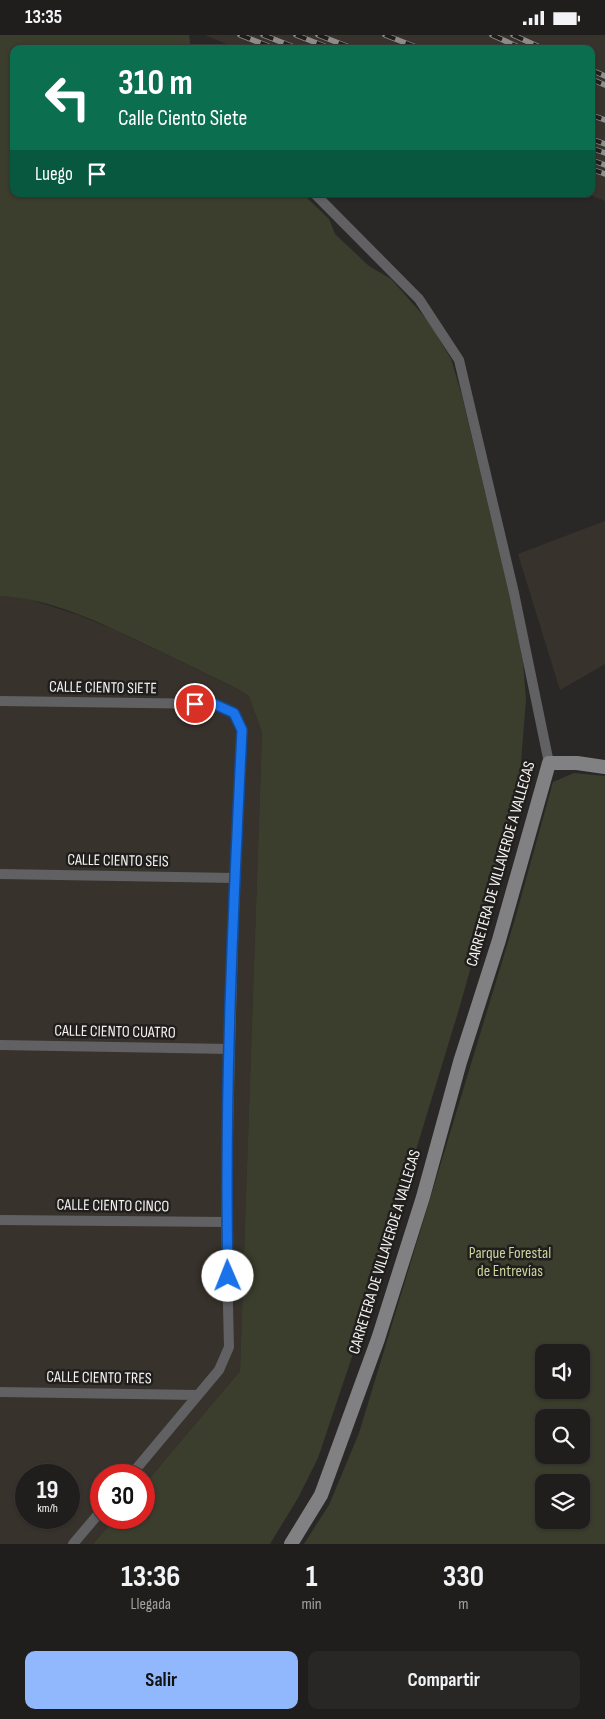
<!DOCTYPE html>
<html lang="es">
<meta charset="utf-8">
<style>
:root{--surface:#201e1c;--page:#282725;--text:#f1f3f6;--muted:#a2a2a3;--line:#3d3c3b;--accent:#91b8fd}
body{margin:0;font-family:"Sofia Sans Condensed",sans-serif;background:var(--page);color:var(--text);height:100vh;display:flex;flex-direction:column;font-size:19px;white-space:nowrap}
*{box-sizing:border-box;margin:0}
p{font-size:16px;color:var(--muted)}
.icon{flex:none;width:28px;height:28px;fill:none;stroke:currentColor;stroke-width:2;stroke-linecap:round;stroke-linejoin:round}
.map{position:relative;height:1509px;overflow:hidden}
.panel{display:flex;flex-direction:column;background:var(--surface);flex:1}
.panel>*{flex:none}
.top-card{position:absolute;left:10px;top:10px;width:585px;height:152px;border-radius:10px;box-shadow:0 1px 4px #0004,0 0 0 1px var(--line);background:#0b6e4f;color:#fff;overflow:hidden}
.controls{position:absolute;left:535px;top:1309px;display:grid;gap:10px}
.controls a{display:grid;place-items:center;width:55px;height:55px;border-radius:10px;background:var(--surface);box-shadow:0 1px 4px #0004,0 0 0 1px var(--line);font-size:25px}
.speed{position:absolute;left:15px;top:1429px;display:flex;gap:10px;font-size:25px;font-weight:700;text-align:center}
.speed>*{display:grid;place-content:center;width:65px;height:65px;border-radius:50%;background:var(--surface);box-shadow:0 1px 4px #0004,0 0 0 1px var(--line);line-height:1}
.speed small{font-size:12px;font-weight:400}
.speed .limit{border:8px solid #d22;background:#fff;color:#111}
.pin{position:absolute;display:grid;place-items:center;width:42px;height:42px;color:#fff;margin:-21px;border:2px solid #fff;border-radius:50%;box-shadow:0 1px 5px #0007}
.me{position:absolute;width:55px;margin:-28px;rotate:359deg;stroke-linejoin:round;filter:drop-shadow(0 0 4px #0008)}
.turn{display:flex;align-items:center;gap:18px;height:105px;padding:0 25px;font-size:22px}
.turn .icon{width:65px;height:65px;stroke-width:2.5}
.turn b{display:block;font-size:35px;line-height:42px}
.then{display:flex;align-items:center;height:48px;padding:0 25px;background:#0003;gap:10px;font-size:19px}
.eta{display:flex;justify-content:space-evenly;align-items:center;height:85px;text-align:center}
.eta b{font-size:30px;font-weight:700;line-height:35px}
.primary-button{display:flex;gap:10px;margin-top:auto;padding:10px 25px}
.primary-button a{flex:1;height:58px;border-radius:10px;background:var(--accent);color:#111;font-size:20px;font-weight:700;line-height:58px;text-align:center}
.primary-button a+a{background:var(--page);color:var(--text)}
.status{display:flex;justify-content:space-between;align-items:center;height:35px;padding:0 25px;background:var(--surface);direction:ltr}
.status svg{height:14px;fill:currentColor}
.map>svg:first-child{display:block}
</style>
<div class="status"><b>13:35</b><svg viewBox="0 0 49 12"><path d="M0 12V9h3v3zM5 12V6h3v6zM10 12V3h3v9zM15 12V0h3v12zM26 1h20v11H26zM47 4h2v5h-2z"/></svg></div>
<div class="map">
<svg width="605" height="1509" viewBox="0 0 605 1509">
<rect width="100%" height="100%" fill="#2a2826"/>
<g fill="#38322c" fill-rule="evenodd">
<polygon points="205,0 605,0 605,166 588,159 591,159 591,14 238,14"/>
<polygon points="605,486 605,629 560,655 518,519"/>
<path d="M0 561 22 562 78 580 115 595 236 653 249 661 262 698 240 1336 144 1450V1440H101V1482L116 1483 93 1509H0ZM26 1440H69V1482H26Z"/>
</g>
<g fill="#3b3e2c" fill-rule="evenodd">
<path d="M0 0H189L191 14H14V159H303L329 184 335 199 369 231 391 244 429 287 451 324 462 361 510 562 523 627 526 665 520 739 506 808 459 974 363 1289 318 1423 298 1463 270 1509H93L116 1483 144 1482V1450L240 1336 262 698 249 661 236 653C207 639 178 625 149 611 103 589 51 563 0 561Z"/>
<path d="M574 738 605 741V1509H304L329 1470 359 1398 515 884 553 747ZM544 1318H581V1355H544ZM544 1382H581V1420H544ZM544 1448H581V1485H544Z"/>
</g>
<g fill="none" stroke-linecap="round" stroke-linejoin="round">
<g stroke="#616163" stroke-width="10">
<polyline points="315,159 419,264 459,325 514,558 549,728"/>
<polyline points="0,666 214,669 234,678 242,695 235,843 230,1014 226,1187 229,1312 219,1335 131,1440"/>
<polyline points="0,839 235,843"/>
<polyline points="0,1010 230,1014"/>
<polyline points="0,1185 226,1187"/>
<polyline points="0,1357 198,1360"/>
<polyline points="73,1509 101,1476"/>
</g>
<polyline stroke="#818183" stroke-width="14" points="291,1509 321,1460 378,1304 423,1162 460,1027 499,905 549,728 577,728 605,732"/>
<g stroke="#8d8c8a" stroke-width="5.5">
<g id="rail">
<polyline points="240,0 276,14"/>
<polyline points="263,0 299,14"/>
<polyline points="296,0 332,14"/>
<polyline points="318,0 354,14"/>
<polyline points="385,0 421,14"/>
<polyline points="492,0 523,14"/>
<polyline points="513,0 544,14"/>
<polyline points="591,35 605,41"/>
<polyline points="591,44 605,50"/>
<polyline points="591,80 605,85"/>
<polyline points="591,104 605,109"/>
<polyline points="591,113 605,118"/>
<polyline points="591,125 605,130"/>
<polyline points="591,134 605,139"/>
</g>
</g>
<use href="#rail" stroke="#211f1d" stroke-width="4" stroke-dasharray="11" stroke-linecap="butt"/>
</g>
<g fill="none" stroke-linecap="round" stroke-linejoin="round">
<g stroke="#114b97" stroke-width="12">
<path id="route" d="M195 669H214L234 678 242 695C233 877 224 1059 228 1241"/>
</g>
<use href="#route" stroke="#1a73e8" stroke-width="9"/>
</g>
<g text-anchor="middle" dominant-baseline="central" stroke-width="5" stroke-linejoin="round" paint-order="stroke">
<g font-size="16" fill="#f4f3f1" stroke="#211f1d">
<text transform="translate(103 653) rotate(1)">CALLE CIENTO SIETE</text>
<text transform="translate(118 826) rotate(1)">CALLE CIENTO SEIS</text>
<text transform="translate(501 829) rotate(-74)">CARRETERA DE VILLAVERDE A VALLECAS</text>
<text transform="translate(115 997) rotate(1)">CALLE CIENTO CUATRO</text>
<text transform="translate(113 1171) rotate(1)">CALLE CIENTO CINCO</text>
<text transform="translate(385 1217) rotate(-73)">CARRETERA DE VILLAVERDE A VALLECAS</text>
<text transform="translate(99 1343) rotate(1)">CALLE CIENTO TRES</text>
</g>
<g font-size="16" fill="#ccd49d" stroke="#211f1d">
<text x="510" y="1218">Parque Forestal<tspan x="510" dy="18">de Entrevías</tspan></text>
</g>
</g>
</svg>
<div class="controls">
<a><svg class="icon" aria-label="sound" viewBox="0 0 24 24"><path d="M4 9h4l5-4v14l-5-4H4zM17 9q2 3 0 6"/></svg></a>
<a><svg class="icon" aria-label="search" viewBox="0 0 24 24"><circle cx="10" cy="10" r="6"/><path d="M15 15l6 6"/></svg></a>
<a><svg class="icon" aria-label="layers" viewBox="0 0 24 24"><path d="M12 4l9 5-9 5-9-5zM3 14l9 5 9-5"/></svg></a>
</div>
<div class="speed"><div>19<small>km/h</small></div><div class="limit">30</div></div>
<div class="pin" style="left:195px;top:669px;background:#d93025"><svg class="icon" aria-label="arrive" viewBox="0 0 24 24"><path d="M6 21V4h12l-3 4 3 4H6"/></svg></div>
<svg class="me" style="left:228px;top:1241px" viewBox="-20 -20 40 40"><circle r="19" fill="#fff"/><path d="M0-13L10 11 0 6-10 11z" fill="#1a73e8"/></svg>
<div class="top-card">
<div class="turn"><svg class="icon" aria-label="left" viewBox="0 0 24 24"><path d="M17 20v-9H6M10 6l-5 5 5 5"/></svg><div><b>310 m</b>Calle Ciento Siete</div></div>
<div class="then">Luego<svg class="icon" aria-label="arrive" viewBox="0 0 24 24"><path d="M6 21V4h12l-3 4 3 4H6"/></svg></div>
</div>
</div>
<section class="panel">
<div class="eta">
<div><b>13:36</b><p>Llegada</p></div>
<div><b>1</b><p>min</p></div>
<div><b>330</b><p>m</p></div>
</div>
<div class="primary-button"><a>Salir</a><a>Compartir</a></div>
</section>
